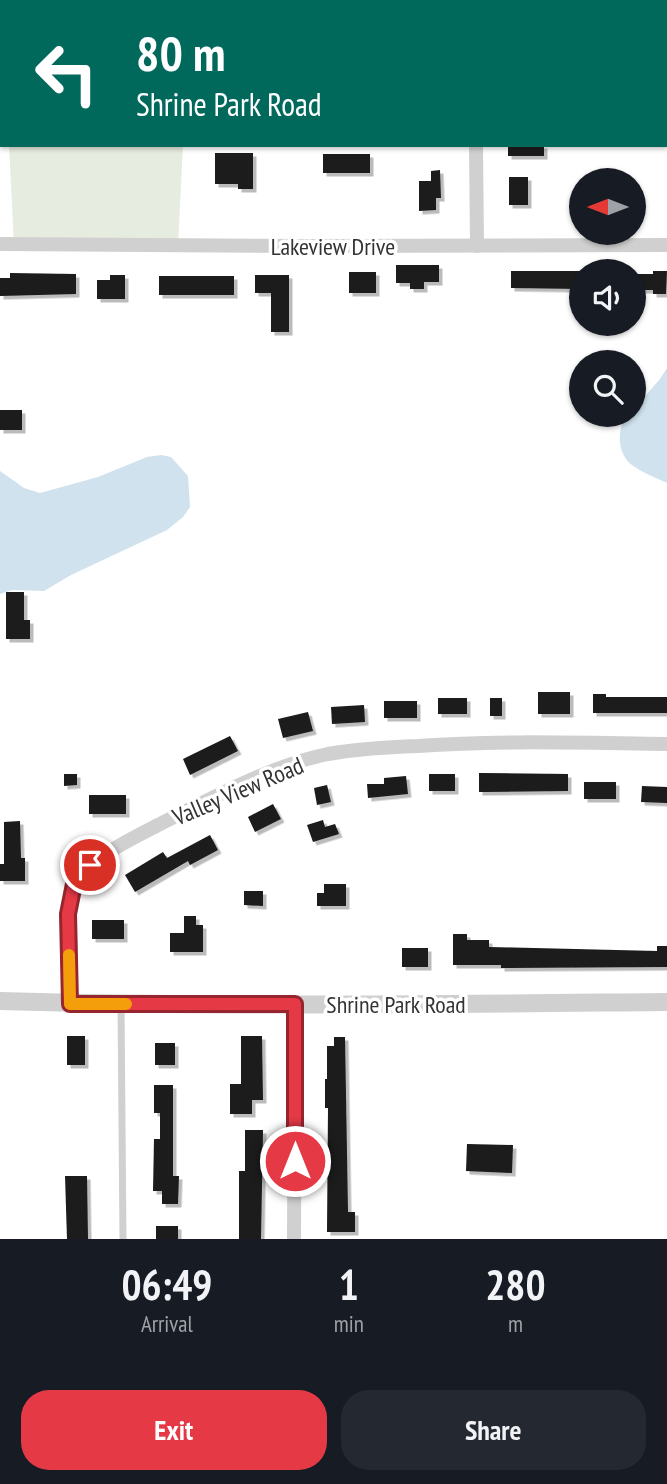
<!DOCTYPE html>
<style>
:root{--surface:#171b24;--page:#242831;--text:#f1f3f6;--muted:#9ea1a6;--accent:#e63946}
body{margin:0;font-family:"PT Sans Narrow",sans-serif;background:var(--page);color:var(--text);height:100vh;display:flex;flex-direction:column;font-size:26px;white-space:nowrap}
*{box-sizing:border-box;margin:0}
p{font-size:23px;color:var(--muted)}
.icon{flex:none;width:38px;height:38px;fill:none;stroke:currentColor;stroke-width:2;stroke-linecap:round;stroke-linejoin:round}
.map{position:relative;height:1239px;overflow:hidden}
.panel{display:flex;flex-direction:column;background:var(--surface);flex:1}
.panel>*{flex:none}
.banner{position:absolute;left:0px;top:0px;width:668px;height:147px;box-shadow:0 2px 5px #0004;background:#00695c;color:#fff;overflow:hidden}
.needle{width:46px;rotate:270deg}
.buttons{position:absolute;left:569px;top:168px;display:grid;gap:14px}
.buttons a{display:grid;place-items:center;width:77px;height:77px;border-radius:50%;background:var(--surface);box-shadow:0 2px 5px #0004;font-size:35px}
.pin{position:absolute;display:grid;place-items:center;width:60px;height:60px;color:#fff;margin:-30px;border:4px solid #fff;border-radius:50%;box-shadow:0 2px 7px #0007}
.me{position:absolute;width:77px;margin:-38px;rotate:0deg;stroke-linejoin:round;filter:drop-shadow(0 0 5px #0008)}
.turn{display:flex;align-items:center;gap:24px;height:147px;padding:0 21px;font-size:32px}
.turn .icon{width:91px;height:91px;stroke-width:2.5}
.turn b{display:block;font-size:49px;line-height:60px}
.eta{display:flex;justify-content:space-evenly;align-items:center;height:119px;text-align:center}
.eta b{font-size:42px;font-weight:700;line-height:49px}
.primary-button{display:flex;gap:14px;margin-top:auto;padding:14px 21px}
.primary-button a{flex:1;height:80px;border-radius:28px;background:var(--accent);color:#fff;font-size:28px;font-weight:700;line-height:80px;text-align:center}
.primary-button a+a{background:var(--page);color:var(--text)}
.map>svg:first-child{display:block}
</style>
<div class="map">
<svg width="667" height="1239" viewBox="0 0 667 1239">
<defs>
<filter id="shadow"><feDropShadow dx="3.5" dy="3.5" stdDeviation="0" flood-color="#0004"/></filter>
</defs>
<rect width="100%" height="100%" fill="#fff"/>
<polygon fill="#e6ecdf" points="9,145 183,145 178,245 14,244"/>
<g fill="#cfe2ee">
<path d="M667 368V483C656 478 641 472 632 465 617 454 616 427 628 415H634V409L660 379Z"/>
<polygon points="161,455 171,457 188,476 190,507 183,517 167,530 71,575 44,591 12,590 0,594 0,471 24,488 40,493 98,477 147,457"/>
</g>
<g fill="#1a1a1a" filter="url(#shadow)">
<rect x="508" y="145" width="36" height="11"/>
<polygon points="215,153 253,153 253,189 238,189 238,184 215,184"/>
<rect x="323" y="154" width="47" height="19"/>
<polygon points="440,170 441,198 436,198 436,210 419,211 419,181 431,181 431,171"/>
<rect x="509" y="177" width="19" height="28"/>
<polygon points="396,265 439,265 439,282 424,282 424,289 410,289 410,283 396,283"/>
<polygon points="511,271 581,271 581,289 511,288"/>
<polygon points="653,271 667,271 666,294 653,294 653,290 634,290 634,274 653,274"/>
<rect x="349" y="272" width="27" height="21"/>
<polygon points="10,273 76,274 76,294 0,296 0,278 10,278"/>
<polygon points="110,275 125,275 125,299 97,299 97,280 110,280"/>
<polygon points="255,275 289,275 289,332 271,332 271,293 255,293"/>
<rect x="159" y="276" width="75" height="19"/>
<rect x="0" y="410" width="22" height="20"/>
<polygon points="6,592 24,592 24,620 30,620 30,639 6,639"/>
<rect x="538" y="692" width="32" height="22"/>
<polygon points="593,694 606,694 606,697 667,697 667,713 593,713"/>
<rect x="438" y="698" width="29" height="16"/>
<rect x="490" y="698" width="12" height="18"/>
<rect x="384" y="701" width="33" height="17"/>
<polygon points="364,705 365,722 332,724 331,707"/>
<polygon points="308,712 313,731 283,738 278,719"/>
<polygon points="230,736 238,751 190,775 183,759"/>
<polygon points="479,773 568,774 568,791 479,792"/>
<polygon points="64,774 77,774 77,785 64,786"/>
<rect x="429" y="774" width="26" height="17"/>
<polygon points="406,776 408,794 368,798 367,784 384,784 384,778"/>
<rect x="584" y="782" width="32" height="17"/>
<polygon points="327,785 331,802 317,805 314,788"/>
<polygon points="642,786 667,787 667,803 641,802"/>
<rect x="89" y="795" width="37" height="19"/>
<polygon points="273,804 281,819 255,832 248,817"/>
<polygon points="323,820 325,827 335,824 339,834 313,842 307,825"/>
<polygon points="20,821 21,858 25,858 25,881 0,881 0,864 4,864 4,822"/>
<polygon points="210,835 218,850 190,865 188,861 135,892 125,875 163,852 167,858"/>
<polygon points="324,884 346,884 346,906 317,906 317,893 324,893"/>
<polygon points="244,891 263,891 263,906 244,905"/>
<polygon points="184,916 196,916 196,925 203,925 203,952 170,952 170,933 184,933"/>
<rect x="92" y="920" width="32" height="19"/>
<polygon points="453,934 467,934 467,940 489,940 489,947 657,951 657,946 667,946 667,967 501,968 501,965 453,965"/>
<rect x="402" y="948" width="26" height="19"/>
<rect x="67" y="1036" width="18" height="29"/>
<polygon points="241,1036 262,1036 263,1100 252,1100 252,1114 230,1114 230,1084 241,1084"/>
<polygon points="334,1037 345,1037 348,1212 355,1212 355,1232 327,1232 328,1108 325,1108 325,1079 327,1079 327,1046 334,1046"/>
<rect x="155" y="1043" width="20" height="22"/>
<polygon points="154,1085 173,1085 173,1176 179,1176 178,1204 162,1204 162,1191 153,1191 154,1139 160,1139 160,1113 154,1113"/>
<polygon points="245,1130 263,1130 261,1239 239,1239 239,1171 245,1171"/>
<polygon points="467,1144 513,1145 512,1173 466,1171"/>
<polygon points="65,1176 87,1176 88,1239 67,1239"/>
<rect x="156" y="1226" width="22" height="13"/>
</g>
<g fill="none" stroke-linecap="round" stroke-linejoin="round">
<polyline stroke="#d0d0d0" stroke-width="7" points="121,1005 123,1239"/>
<g stroke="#d0d0d0" stroke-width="14">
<polyline points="287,0 287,2"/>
<polyline points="475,0 475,2"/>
<polyline points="476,145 477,246"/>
<polyline points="0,244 312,246 667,245"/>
<path d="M70 1004C69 975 62 906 76 883 91 857 135 837 162 823 213 798 272 765 328 754 357 749 388 747 418 746 501 740 584 743 667 744"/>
<polyline points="294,1239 295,1005"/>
</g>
<path stroke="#d0d0d0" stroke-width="18" d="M0 1001C222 1007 445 1004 667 1002"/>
</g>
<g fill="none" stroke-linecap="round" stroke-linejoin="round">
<g stroke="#96252e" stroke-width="18">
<polyline id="route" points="90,865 74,884 68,914 70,1004 295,1004 295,1161"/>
</g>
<use href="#route" stroke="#e63946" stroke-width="12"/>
<polyline stroke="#f59e0b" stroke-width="12" points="69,955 70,1004 126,1004"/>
</g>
<g text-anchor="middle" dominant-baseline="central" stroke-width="7" stroke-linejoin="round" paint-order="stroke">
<g font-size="24" fill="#333" stroke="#fff">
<text x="333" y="246">Lakeview Drive</text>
<text transform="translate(238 791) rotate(-23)">Valley View Road</text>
<text x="396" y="1004">Shrine Park Road</text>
</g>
</g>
</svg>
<div class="buttons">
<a><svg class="needle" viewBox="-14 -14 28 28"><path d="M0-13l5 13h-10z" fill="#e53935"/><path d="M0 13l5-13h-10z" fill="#9ea1a6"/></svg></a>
<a><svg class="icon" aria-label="sound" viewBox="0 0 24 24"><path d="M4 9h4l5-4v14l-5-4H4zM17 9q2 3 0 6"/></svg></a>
<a><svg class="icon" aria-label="search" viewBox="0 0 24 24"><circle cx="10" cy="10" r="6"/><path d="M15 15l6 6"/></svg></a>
</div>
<div class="pin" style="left:90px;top:865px;background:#d93025"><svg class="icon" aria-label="arrive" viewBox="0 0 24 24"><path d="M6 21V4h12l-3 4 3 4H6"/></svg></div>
<svg class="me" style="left:295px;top:1161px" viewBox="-20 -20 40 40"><circle r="17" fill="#e63946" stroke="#fff" stroke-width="3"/><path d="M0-11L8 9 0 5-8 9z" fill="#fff"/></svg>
<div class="banner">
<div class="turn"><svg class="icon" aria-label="left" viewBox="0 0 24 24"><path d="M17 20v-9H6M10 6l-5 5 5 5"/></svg><div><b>80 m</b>Shrine Park Road</div></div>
</div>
</div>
<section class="panel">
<div class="eta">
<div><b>06:49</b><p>Arrival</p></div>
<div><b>1</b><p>min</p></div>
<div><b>280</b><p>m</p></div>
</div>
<div class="primary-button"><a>Exit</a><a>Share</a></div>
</section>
